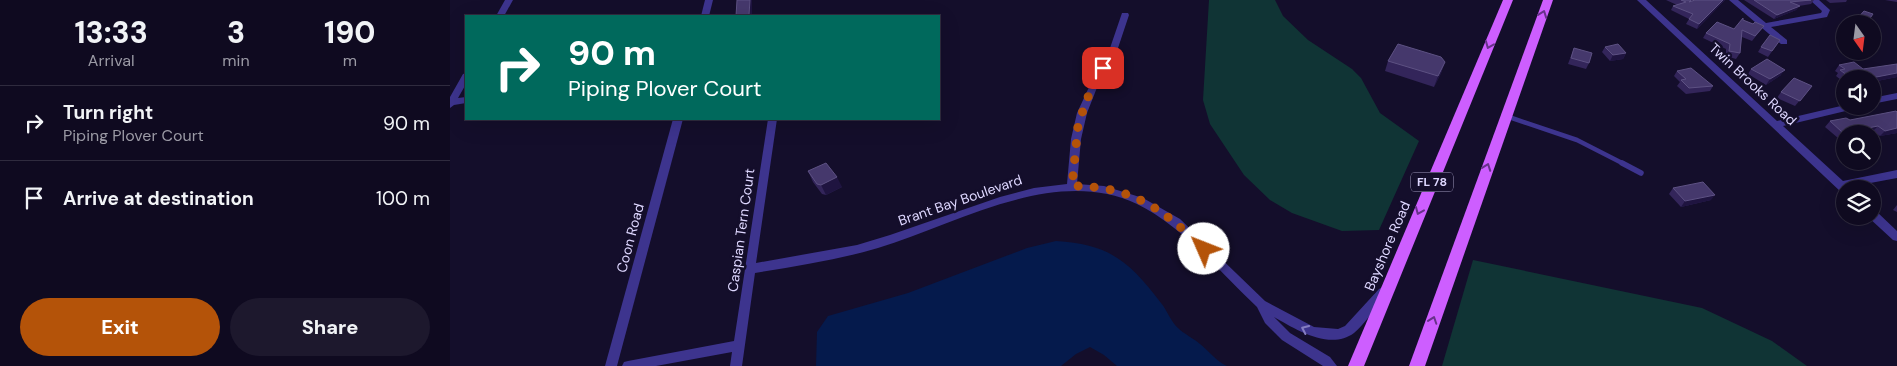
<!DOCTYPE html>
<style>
:root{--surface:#0f0a20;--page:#1d182d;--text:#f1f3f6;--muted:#9b9aa5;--line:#2f2b3e;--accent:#b45309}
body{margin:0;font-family:"DM Sans",sans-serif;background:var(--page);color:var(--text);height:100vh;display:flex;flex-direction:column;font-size:19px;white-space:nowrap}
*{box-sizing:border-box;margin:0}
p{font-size:16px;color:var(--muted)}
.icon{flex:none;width:28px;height:28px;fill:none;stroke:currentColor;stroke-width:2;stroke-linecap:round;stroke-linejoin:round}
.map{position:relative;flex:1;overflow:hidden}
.details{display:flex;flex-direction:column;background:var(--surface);width:450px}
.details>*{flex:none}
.top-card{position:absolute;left:15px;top:15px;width:475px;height:105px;border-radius:0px;box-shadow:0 5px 20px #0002,0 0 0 1px var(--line);background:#00695c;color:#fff;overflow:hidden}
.needle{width:32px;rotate:166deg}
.buttons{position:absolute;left:1386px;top:15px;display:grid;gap:10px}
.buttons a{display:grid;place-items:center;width:45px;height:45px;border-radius:50%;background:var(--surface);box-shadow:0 5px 20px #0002,0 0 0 1px var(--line);font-size:25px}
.pin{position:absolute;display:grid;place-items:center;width:42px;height:42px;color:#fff;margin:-21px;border-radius:10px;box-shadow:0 2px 8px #0006}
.me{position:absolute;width:55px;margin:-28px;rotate:314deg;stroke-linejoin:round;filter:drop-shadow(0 0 4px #0008)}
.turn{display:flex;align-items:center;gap:18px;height:105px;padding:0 20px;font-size:22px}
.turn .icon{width:65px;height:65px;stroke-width:2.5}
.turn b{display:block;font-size:35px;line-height:42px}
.eta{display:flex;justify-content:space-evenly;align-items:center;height:85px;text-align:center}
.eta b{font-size:30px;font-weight:800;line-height:35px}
.button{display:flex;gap:10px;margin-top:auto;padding:10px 20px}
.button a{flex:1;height:58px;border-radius:30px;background:var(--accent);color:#fff;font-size:20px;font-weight:800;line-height:58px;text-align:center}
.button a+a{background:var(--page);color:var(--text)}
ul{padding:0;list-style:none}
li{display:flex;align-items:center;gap:15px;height:75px;padding:0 20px;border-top:1px solid var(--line)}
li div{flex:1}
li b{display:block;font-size:19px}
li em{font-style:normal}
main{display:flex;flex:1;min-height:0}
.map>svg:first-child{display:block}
</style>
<main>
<section class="details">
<div class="eta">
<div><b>13:33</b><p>Arrival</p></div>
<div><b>3</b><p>min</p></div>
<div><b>190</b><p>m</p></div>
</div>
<ul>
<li><svg class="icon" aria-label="right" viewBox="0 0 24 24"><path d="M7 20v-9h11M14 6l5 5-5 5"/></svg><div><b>Turn right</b><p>Piping Plover Court</p></div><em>90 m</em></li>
<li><svg class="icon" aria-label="arrive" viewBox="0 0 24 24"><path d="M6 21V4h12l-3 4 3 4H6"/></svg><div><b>Arrive at destination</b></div><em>100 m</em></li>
</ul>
<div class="button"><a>Exit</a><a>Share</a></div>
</section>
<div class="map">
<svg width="1447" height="366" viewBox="0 0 1447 366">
<rect width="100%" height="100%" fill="#140e2b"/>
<g fill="#103435">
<polygon points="759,0 825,0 833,16 858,40 902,69 911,78 930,113 969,141 929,230 892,231 842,213 820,200 794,175 760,124 753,100"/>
<polygon points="1023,260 1252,308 1322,341 1357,366 992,366"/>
</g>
<path fill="#051a4c" d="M606 241C659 244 679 261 711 303 717 310 721 322 728 328 734 334 743 338 750 344 759 351 766 361 777 366H667L654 355 640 347 626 354 611 366H366L367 332 378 316 458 293 577 248Z"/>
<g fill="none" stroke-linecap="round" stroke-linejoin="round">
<polyline stroke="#3d348e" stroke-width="4.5" points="1056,116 1127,140 1174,164"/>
<polyline stroke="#3d348e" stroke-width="5.5" points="1172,163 1191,173"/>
<g fill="#3d348e" fill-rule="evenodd">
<polygon points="55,0 63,0 54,16 46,16"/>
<polygon points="255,0 263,0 259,16 251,16"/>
<polygon points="1187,0 1196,0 1327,121 1395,105 1395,106 1408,106 1404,109 1333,126 1393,181 1447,170 1447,178 1399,187 1400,189 1395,189 1395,193 1391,192"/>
<polygon points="1279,0 1288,0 1316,23 1371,13 1372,11 1360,0 1369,0 1380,10 1377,17 1321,27 1337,40 1337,44 1331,44"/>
<path d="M672 13H678L679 15 667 51 648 85 637 113 631 139 627 184 654 186 693 198 730 219 815 301 864 327 888 329 895 326 929 289 933 287 937 289 939 292 937 295C928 305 913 326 904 333 880 351 845 329 824 317L840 333 880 357 887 366H873L832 340 815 323 807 307C771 273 731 225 687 204 605 165 506 224 428 248 388 260 346 266 305 273L292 366H280L282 352 206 366H172L174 362 178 361 284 341 318 119H327L306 263 407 245 440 235 550 197 584 188 617 184 621 139 627 113 640 85 659 51Z"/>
<polygon points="16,73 16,84 8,98 16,97 16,103 4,105 0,108 0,97 13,74"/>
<polygon points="1447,93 1447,99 1422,104 1422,98"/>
<polygon points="223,119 233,119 167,366 155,366"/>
<polygon points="1422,210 1426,211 1447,231 1447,241 1443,240 1418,217 1422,216"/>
</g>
<g fill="#cd5eff" fill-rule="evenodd">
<polygon points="1053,0 1063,0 914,366 898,366"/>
<polygon points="1093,0 1103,0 975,366 959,366"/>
</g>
</g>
<g fill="#33255a">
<polygon points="1216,0 1243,0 1242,1 1275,0 1247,29 1236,24 1239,19 1221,10 1223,6 1227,5"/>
<polygon points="1294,0 1364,0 1361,4 1349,6 1346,10 1324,19"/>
<polygon points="1376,0 1397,0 1396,2 1380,3"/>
<polygon points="1435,0 1447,0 1447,2"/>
<polygon points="1414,11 1416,24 1406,24 1404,23"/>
<polygon points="1303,24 1314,26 1302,41 1292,37 1290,53 1286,59 1276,56 1276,49 1253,38 1256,33 1284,29"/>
<polygon points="1330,40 1318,57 1308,52 1311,47"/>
<polygon points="1155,47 1176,53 1173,59 1160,61 1152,52"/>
<polygon points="1124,48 1139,63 1136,69 1118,64"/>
<polygon points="938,61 995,62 991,73 984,87 935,71"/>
<polygon points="1389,65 1413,69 1447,77 1422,82 1422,79 1395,79 1395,83 1386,76 1388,73 1385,71"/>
<polygon points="1301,69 1331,75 1316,85 1298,74"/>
<polygon points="1227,71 1263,86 1260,91 1236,94 1227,86 1230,82 1224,76"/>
<polygon points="1362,86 1345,106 1327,98 1331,92"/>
<polygon points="1447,112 1447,133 1430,136 1423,131 1411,134 1395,134 1395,137 1388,138 1375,127 1380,121 1400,120"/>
<polygon points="358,171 392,187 376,195 372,194 363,182"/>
<polygon points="1223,188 1261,200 1231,207 1219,194"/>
<polygon points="1447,205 1447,212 1443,210"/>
</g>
<g fill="#1f1440">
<polygon points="300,0 302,0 302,16 290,16"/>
<polygon points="1273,0 1275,0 1247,29 1249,24"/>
<polygon points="1350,6 1346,10 1324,19 1327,15"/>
<polygon points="1176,53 1173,59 1160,61 1163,55"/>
<polygon points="995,62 991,73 984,87 988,76"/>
<polygon points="1335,70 1331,75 1316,85 1320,79"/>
<polygon points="1447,73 1447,77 1422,82 1422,79 1416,79"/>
<polygon points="1428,126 1423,131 1411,134 1395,134 1395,137 1388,138 1393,133"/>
<polygon points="1447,128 1447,133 1430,136 1435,131"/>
<polygon points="387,177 392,187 376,195 371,185"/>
<polygon points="1265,195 1261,200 1231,207 1235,201"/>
</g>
<g fill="#45386c" stroke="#5d5183">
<polygon points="287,0 300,0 299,15 286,16"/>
<polygon points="1231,0 1241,0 1239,2 1245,0 1273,0 1249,24 1239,19 1243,14 1223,6 1236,2"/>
<polygon points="1304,0 1361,0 1340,2 1350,6 1327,15"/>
<polygon points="1414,11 1423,14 1416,24 1406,20"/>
<polygon points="1293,18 1293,20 1303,24 1305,22 1314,26 1305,36 1292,30 1290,53 1279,51 1280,44 1256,33 1267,22 1284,29"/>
<polygon points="1320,35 1330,40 1322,51 1311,47"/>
<polygon points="948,44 991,57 995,62 988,76 938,61"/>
<polygon points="1168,44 1176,53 1163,55 1155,47"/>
<polygon points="1124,48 1142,53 1139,63 1121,58"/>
<polygon points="1317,59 1335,70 1320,79 1301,69"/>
<polygon points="1404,62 1413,69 1447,64 1447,73 1416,79 1402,79 1390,70 1395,69 1389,65"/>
<polygon points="1241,68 1263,86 1239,88 1231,80 1236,79 1227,71"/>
<polygon points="1344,78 1362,86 1350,101 1331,92"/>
<polygon points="1446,111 1447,112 1447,128 1435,131 1428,126 1393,133 1380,121 1396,118 1400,120"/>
<polygon points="376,163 387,177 371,185 367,184 358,171"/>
<polygon points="1253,182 1265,195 1235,201 1223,188"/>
</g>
<defs><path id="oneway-chevron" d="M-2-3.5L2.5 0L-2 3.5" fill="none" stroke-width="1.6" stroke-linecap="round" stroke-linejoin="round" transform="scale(1.25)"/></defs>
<g stroke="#67328a">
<use href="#oneway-chevron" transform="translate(1093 14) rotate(-70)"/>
<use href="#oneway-chevron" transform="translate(1039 45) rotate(112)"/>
<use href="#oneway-chevron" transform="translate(1037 167) rotate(-70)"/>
<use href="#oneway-chevron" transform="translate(969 211) rotate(113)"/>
<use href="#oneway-chevron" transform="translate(983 320) rotate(-71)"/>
</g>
<use stroke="#857dc1" href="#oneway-chevron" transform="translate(855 329) rotate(-155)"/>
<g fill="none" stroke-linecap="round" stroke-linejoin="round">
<path stroke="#b45309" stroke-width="9" stroke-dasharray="0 16.2" d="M653 68 636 101 628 126 622 186C682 186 713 209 754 249"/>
</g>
<g text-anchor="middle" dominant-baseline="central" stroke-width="5" stroke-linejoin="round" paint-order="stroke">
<rect fill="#140e2b" stroke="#a19bbf" stroke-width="1" x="961" y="172.5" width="42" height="19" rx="4"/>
<g font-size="12" font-weight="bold" fill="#ded7ff">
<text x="982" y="182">FL 78</text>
</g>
<g font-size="14" fill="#ded7ff" stroke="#140e2b">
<text transform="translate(1303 84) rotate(43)">Twin Brooks Road</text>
<text transform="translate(510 200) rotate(-19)">Brant Bay Boulevard</text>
<text transform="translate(291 230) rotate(-82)">Caspian Tern Court</text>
<text transform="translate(180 238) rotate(-75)">Coon Road</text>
<text transform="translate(937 246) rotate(-67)">Bayshore Road</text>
</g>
</g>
</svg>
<div class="buttons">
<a><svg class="needle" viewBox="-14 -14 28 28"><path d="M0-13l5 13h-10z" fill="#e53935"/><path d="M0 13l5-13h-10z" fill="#9b9aa5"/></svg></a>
<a><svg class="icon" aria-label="sound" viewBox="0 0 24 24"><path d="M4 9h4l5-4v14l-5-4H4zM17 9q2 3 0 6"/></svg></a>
<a><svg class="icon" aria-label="search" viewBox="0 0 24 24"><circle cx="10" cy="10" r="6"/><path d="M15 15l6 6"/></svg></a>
<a><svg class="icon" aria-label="layers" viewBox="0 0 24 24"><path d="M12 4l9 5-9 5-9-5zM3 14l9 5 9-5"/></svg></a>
</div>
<div class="pin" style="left:653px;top:68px;background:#d93025"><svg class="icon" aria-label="arrive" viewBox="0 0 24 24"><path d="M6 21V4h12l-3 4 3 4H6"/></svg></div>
<svg class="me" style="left:754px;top:249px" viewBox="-20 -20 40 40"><circle r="19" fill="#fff"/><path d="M0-13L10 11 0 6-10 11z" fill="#b45309"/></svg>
<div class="top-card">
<div class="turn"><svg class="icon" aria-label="right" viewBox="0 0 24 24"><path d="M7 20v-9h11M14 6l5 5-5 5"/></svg><div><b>90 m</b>Piping Plover Court</div></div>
</div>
</div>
</main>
